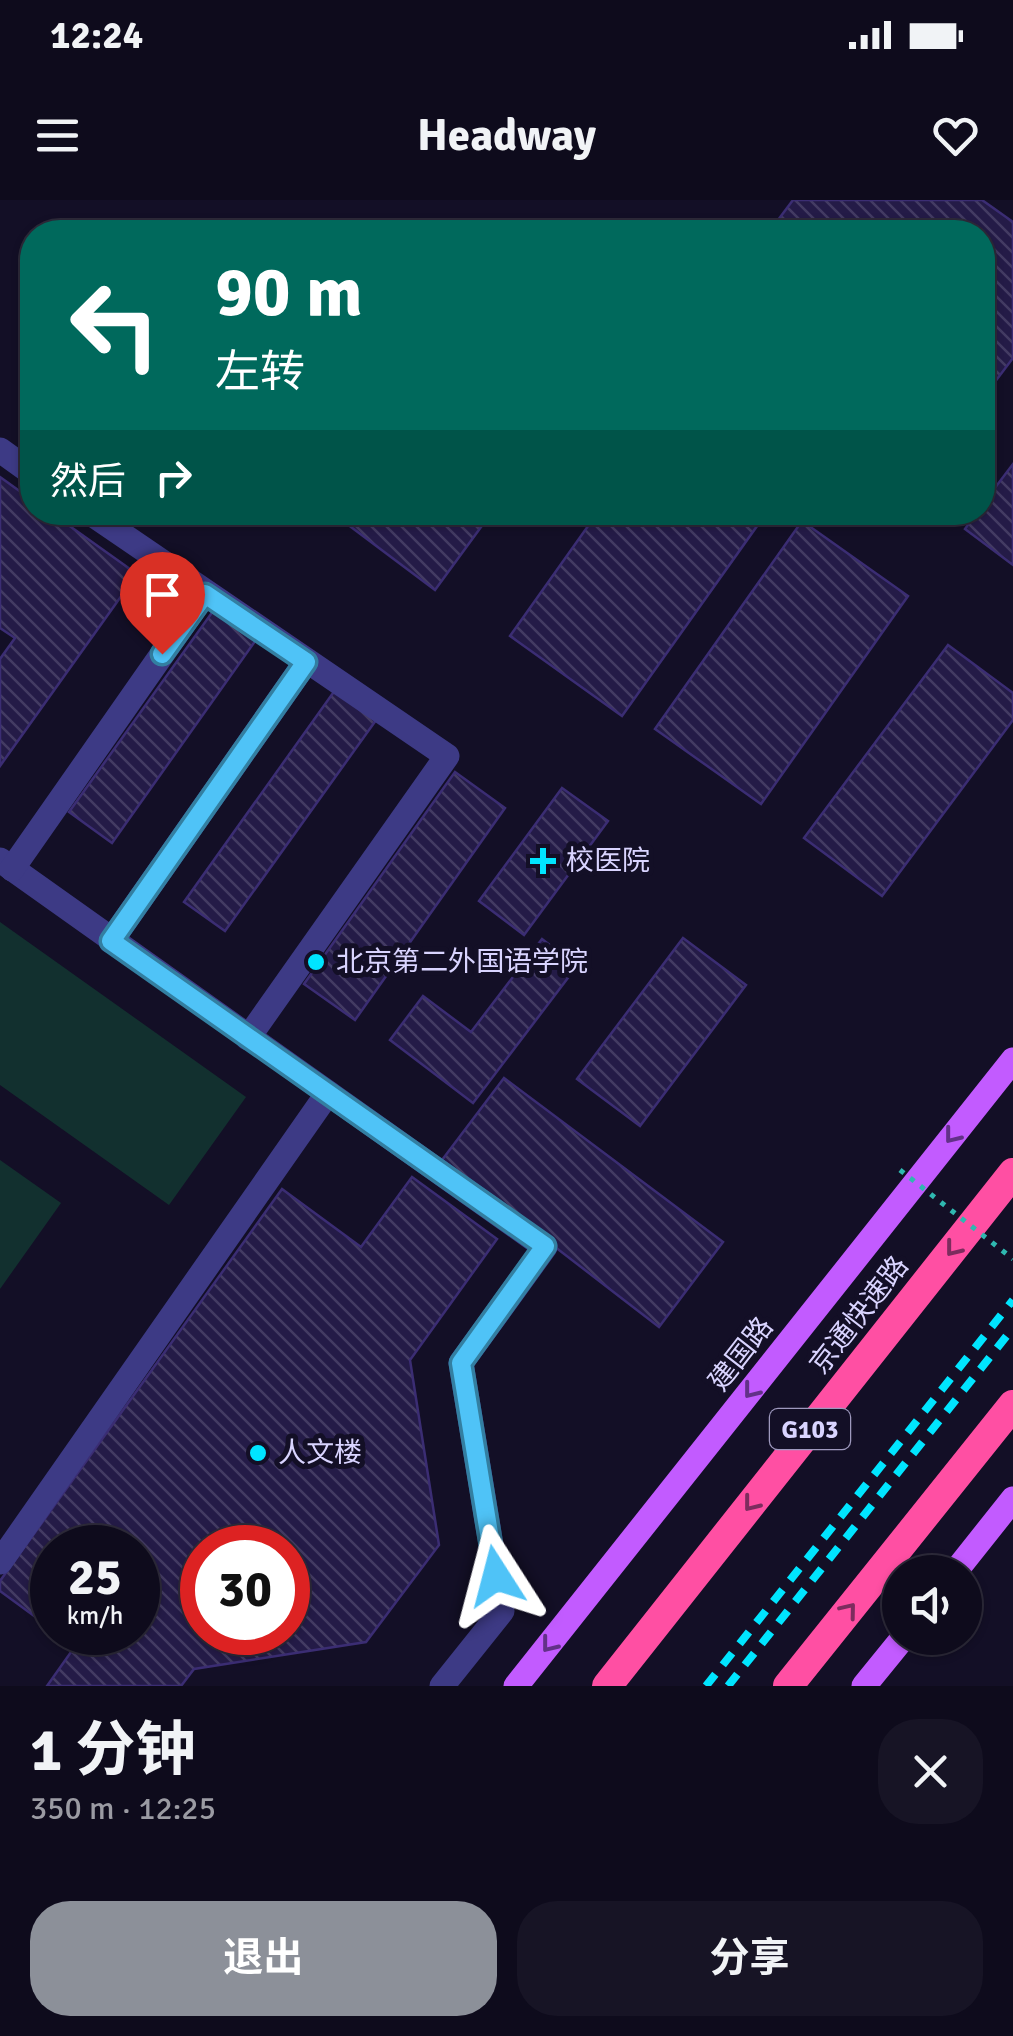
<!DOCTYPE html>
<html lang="zh">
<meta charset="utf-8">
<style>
:root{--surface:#0e0b1c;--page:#171425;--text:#f1f3f6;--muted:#9b9ba3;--line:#2e2b3b;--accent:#8c9099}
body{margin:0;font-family:Signika,"Noto Sans SC",sans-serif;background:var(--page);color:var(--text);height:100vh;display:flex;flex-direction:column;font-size:38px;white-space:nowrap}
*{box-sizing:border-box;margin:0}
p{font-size:32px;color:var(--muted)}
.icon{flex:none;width:55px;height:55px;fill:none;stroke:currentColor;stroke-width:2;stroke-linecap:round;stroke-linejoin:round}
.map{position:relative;height:1486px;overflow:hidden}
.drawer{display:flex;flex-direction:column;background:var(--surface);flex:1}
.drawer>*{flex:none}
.banner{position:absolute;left:20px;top:20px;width:975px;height:305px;border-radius:40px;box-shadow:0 2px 8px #0004,0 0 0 2px var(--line);background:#00695c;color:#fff;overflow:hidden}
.buttons{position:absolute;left:882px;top:1355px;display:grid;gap:20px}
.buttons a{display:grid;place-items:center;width:100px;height:100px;border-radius:50%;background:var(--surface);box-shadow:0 2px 8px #0004,0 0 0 2px var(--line);font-size:50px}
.speed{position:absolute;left:30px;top:1325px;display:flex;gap:20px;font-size:50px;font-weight:700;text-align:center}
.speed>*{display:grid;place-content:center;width:130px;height:130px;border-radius:50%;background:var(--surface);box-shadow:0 2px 8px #0004,0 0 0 2px var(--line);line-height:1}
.speed small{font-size:25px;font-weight:400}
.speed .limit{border:15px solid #d22;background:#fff;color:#111}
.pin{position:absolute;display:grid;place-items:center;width:85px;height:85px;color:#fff;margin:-102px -42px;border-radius:50% 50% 50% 0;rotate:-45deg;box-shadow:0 0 10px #0007}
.pin .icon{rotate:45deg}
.me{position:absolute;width:110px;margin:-55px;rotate:351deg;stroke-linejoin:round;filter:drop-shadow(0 0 8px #0008)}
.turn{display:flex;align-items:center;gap:35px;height:210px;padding:0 30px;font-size:45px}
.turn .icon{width:130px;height:130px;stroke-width:2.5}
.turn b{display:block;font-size:70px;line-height:85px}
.then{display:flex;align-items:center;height:95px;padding:0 30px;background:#0003;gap:20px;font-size:38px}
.round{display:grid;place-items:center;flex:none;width:105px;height:105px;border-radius:40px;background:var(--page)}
.head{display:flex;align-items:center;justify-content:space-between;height:170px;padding:0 30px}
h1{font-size:60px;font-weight:700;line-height:75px}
.button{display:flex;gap:20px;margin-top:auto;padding:20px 30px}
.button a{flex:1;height:115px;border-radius:40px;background:var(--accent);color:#fff;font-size:40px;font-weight:700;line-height:115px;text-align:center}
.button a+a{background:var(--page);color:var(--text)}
.status{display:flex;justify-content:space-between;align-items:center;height:70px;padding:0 50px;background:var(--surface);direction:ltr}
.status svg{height:28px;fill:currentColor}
header{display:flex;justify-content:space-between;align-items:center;height:130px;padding:0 30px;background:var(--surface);font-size:45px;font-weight:700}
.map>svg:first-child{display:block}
</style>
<div class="status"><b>12:24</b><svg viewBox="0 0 49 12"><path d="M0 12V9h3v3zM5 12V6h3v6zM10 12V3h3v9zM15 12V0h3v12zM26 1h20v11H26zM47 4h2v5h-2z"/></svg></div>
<header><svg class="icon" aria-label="menu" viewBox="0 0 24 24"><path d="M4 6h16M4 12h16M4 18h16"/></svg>Headway<svg class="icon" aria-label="heart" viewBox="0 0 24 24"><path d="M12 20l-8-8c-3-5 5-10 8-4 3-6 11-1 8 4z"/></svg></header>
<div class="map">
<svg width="1013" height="1486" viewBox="0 0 1013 1486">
<defs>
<pattern id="building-back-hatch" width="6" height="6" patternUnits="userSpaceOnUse" patternTransform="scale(2.5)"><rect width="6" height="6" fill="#241b47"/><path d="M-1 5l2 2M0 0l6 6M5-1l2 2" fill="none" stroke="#433b63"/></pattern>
</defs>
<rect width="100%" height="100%" fill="#130f26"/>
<g fill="#12302f">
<polygon points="0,722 246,897 169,1005 0,885"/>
<polygon points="0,960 61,1003 0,1089"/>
</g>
<g fill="url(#building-back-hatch)" stroke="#3b2d73" stroke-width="2.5" fill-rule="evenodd">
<polygon points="793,0 982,0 1013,22 1013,158 982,199 982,32 769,32"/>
<polygon points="1013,264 1013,365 965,329 977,312 982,312 982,305"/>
<polygon points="0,277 32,300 32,312 50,312 137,374 0,566 0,459 15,438 0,428"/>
<polygon points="331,312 492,312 435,390"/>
<polygon points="598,312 767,312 622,516 510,436"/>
<polygon points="802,321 908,396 761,604 655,529"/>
<polygon points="216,407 258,437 112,643 69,612"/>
<polygon points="948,445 1013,493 1013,520 882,696 804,638"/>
<polygon points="338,486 379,516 225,731 184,702"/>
<polygon points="455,572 505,608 355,820 304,784"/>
<polygon points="562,588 608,621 524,735 479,701"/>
<polygon points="683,738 746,785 640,926 577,879"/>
<polygon points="542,739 577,766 473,903 390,840 423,796 471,832"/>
<polygon points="504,878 723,1042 659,1127 442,960"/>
<path d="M412 977 497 1039 410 1160 439 1345 366 1442 194 1469 181 1486H47L76 1445 58 1432H138V1348H52V1429L0 1391V1381L282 989 361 1047ZM202 1348H288V1432H202Z"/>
</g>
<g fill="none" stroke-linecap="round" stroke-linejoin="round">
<g stroke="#3d3a85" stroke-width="25">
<polyline points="0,250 32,273"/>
<polyline points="89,312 447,556 248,838"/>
<polyline points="0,660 545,1047 461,1163 502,1411 442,1486"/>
<polyline points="12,669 205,393"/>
<polyline points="111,741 306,462"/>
<polyline points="0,1362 328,893"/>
</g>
<g stroke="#c25bff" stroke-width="25">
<polyline points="955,1372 1013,1299"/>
<polyline points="516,1486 1013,860"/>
<polyline points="864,1486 903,1438"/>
</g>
<g stroke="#ff4fa3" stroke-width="30">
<polyline points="607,1486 1013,973"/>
<polyline points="788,1486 1013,1205"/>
</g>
<g stroke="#00e5ff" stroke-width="8" stroke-dasharray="15 12" stroke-linecap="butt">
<polyline points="706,1486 1013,1100"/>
<polyline points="728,1486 1013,1128"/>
</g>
<polyline stroke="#2fb8b0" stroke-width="5" stroke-dasharray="5 8" stroke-linecap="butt" points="900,970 1013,1059"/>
</g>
<defs><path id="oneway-chevron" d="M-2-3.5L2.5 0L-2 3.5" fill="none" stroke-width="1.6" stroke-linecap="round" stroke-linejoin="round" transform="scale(2.5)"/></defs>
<g stroke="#623188">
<use href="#oneway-chevron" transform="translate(952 936) rotate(128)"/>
<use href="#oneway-chevron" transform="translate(751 1191) rotate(128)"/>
<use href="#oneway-chevron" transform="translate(549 1445) rotate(128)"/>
</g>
<g stroke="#7d2c5e">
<use href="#oneway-chevron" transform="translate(953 1049) rotate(128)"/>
<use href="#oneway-chevron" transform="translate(751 1304) rotate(128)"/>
<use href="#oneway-chevron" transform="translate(849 1410) rotate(-51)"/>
</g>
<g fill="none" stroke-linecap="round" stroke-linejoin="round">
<g stroke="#337fa1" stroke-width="25">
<polyline id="route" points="162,454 205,394 306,462 111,741 545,1046 461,1163 496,1376"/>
</g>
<use href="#route" stroke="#4fc3f7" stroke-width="18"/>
</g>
<g fill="#00e5ff" stroke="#130f26" stroke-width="4">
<path d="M538 646h10v10h10v10h-10v10h-10v-10h-10v-10h10z"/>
<circle cx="316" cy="762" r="10"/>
<circle cx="258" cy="1253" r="10"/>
</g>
<g text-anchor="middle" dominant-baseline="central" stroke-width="10" stroke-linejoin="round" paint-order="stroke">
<rect fill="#130f26" stroke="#9e99be" stroke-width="2.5" x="770" y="1209" width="80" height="40" rx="8"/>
<g font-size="25" font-weight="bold" fill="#d9d4ff">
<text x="810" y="1229">G103</text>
</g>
<g font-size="28" fill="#d9d4ff" stroke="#130f26" text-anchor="start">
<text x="566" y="661">校医院</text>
<text x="336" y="762">北京第二外国语学院</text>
<text x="278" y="1253">人文楼</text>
</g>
<g font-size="28" fill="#d9d4ff" stroke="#130f26">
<text transform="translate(859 1115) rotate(-52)">京通快速路</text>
<text transform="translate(741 1154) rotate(-52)">建国路</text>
</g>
</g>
</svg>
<div class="buttons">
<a><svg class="icon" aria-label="sound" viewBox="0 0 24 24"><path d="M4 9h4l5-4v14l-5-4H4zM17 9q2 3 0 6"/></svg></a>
</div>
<div class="speed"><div>25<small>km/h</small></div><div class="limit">30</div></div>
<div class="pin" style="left:162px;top:454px;background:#d93025"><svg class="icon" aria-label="arrive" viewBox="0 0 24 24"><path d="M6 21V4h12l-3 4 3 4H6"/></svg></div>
<svg class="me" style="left:496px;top:1376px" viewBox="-20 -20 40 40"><path d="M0-17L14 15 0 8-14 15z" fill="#4fc3f7" stroke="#fff" stroke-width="4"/></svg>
<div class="banner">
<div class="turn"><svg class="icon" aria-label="left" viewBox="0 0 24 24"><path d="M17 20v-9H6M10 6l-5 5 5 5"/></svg><div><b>90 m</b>左转</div></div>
<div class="then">然后<svg class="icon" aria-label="right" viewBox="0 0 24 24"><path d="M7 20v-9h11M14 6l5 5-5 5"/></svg></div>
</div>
</div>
<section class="drawer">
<div class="head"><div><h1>1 分钟</h1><p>350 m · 12:25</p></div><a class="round"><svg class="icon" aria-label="close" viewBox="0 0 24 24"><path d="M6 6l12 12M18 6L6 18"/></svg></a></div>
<div class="button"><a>退出</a><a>分享</a></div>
</section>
